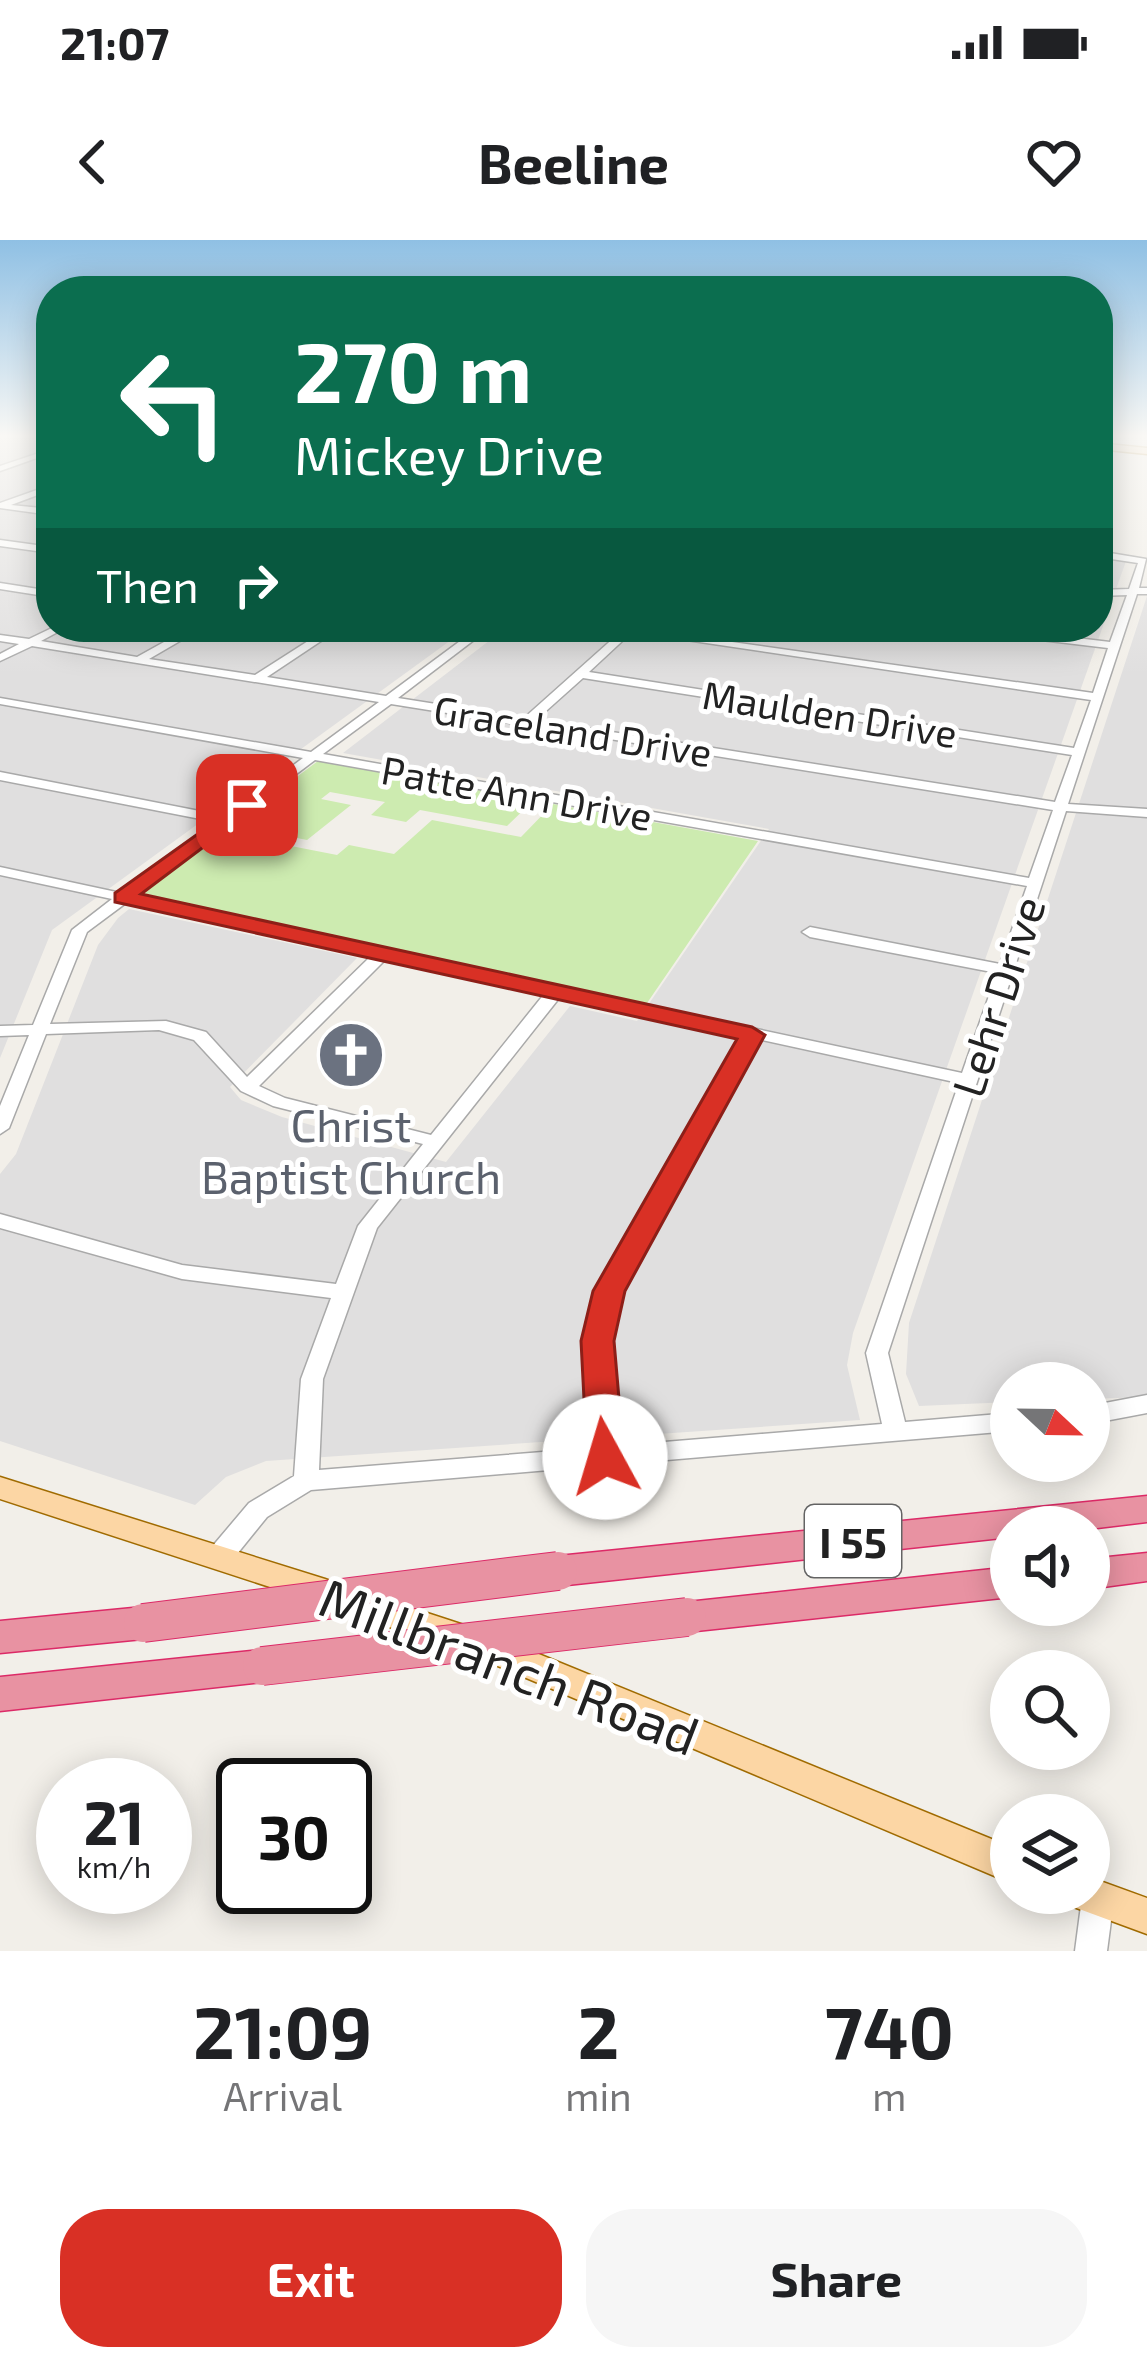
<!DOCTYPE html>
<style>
:root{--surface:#fff;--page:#f6f6f6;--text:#202124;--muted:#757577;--accent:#d93025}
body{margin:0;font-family:"Exo 2",sans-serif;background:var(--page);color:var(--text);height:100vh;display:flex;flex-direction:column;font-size:45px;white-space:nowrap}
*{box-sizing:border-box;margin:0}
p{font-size:39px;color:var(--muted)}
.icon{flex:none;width:66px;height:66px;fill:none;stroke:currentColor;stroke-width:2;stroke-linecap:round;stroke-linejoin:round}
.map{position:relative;height:1711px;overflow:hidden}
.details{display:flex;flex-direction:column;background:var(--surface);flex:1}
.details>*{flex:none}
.hud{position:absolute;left:36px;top:36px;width:1077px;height:366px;border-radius:48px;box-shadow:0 6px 30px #0003;background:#0b6e4f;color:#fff;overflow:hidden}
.needle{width:78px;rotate:112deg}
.controls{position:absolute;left:990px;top:1122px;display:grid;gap:24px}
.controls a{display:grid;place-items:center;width:120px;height:120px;border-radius:50%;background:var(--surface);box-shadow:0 6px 30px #0003;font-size:60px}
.speed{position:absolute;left:36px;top:1518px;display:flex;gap:24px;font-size:60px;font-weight:700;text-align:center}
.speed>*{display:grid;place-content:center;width:156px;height:156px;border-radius:50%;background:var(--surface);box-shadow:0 6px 30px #0003;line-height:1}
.speed small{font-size:30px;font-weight:400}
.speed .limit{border:6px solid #111;border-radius:18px;background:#fff;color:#111}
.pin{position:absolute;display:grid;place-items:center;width:102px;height:102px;color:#fff;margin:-51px;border-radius:24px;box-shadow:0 6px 18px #0006}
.me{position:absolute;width:132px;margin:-66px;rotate:354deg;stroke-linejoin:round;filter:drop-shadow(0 0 9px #0008)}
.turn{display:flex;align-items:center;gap:42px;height:252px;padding:0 60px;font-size:54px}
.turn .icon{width:156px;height:156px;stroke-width:2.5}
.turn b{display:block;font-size:84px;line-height:102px}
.then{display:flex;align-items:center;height:114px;padding:0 60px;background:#0003;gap:24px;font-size:45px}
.eta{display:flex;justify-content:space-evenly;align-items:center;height:204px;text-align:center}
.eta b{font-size:72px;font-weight:700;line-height:84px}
.action{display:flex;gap:24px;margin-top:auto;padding:24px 60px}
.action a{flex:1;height:138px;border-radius:48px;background:var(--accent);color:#fff;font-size:48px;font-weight:700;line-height:138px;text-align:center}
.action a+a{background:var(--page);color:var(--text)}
.status{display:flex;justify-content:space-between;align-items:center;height:84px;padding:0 60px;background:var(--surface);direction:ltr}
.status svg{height:33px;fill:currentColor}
header{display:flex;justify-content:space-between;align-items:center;height:156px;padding:0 60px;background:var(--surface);font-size:54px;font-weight:700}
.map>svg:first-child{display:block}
</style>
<div class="status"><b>21:07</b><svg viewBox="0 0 49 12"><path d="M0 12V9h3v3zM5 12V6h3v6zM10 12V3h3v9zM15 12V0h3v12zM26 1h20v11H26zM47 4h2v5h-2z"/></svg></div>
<header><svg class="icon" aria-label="back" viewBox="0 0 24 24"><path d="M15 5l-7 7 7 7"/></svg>Beeline<svg class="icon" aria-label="heart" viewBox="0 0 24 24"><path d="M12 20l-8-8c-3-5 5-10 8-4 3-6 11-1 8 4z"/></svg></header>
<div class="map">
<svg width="1147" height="1711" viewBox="0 0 1147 1711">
<rect width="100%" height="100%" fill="#f2efe9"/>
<g fill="#e0dfdf">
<polygon points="14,195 51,195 51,387 469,387 52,690 0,818 0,200"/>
<polygon points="1098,318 1126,321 853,1093 847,1125 860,1180 266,1221 226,1237 195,1265 0,1201 0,934 16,914 98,705 118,678 129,669 357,718 230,847 241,860 282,877 446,922 570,766 637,781 769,589 343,513 507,387 1098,387"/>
<polygon points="1147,356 1147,1157 1089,1159 1089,1143 1011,1143 1011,1162 919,1166 906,1134 909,1083"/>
</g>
<g fill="#cdebb0">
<polygon points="318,521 534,560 507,586 420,570 406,582 371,575 385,562 330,552 321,559 351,565 307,600 232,585"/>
<polygon points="553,564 758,601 645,766 135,655 219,592 337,615 349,605 394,614 432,580 521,597"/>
</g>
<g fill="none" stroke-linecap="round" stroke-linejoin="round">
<g stroke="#a9a9a9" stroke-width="3">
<g id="minor">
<polygon points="51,209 51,213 0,231 0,226"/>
<polygon points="51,245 51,250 11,265 51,269 51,275 0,268 0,263"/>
<polygon points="0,300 51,307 51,313 0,306"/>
<path d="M1098 311 1146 319 1139 348H1147V354H1137L1068 564 1147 569V577L1066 571 888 1113 905 1182 1011 1173V1191L311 1250 267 1277 229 1324 220 1327 211 1324 207 1316 211 1308 249 1263 294 1236 301 1139 331 1058 182 1039 0 988V974L182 1025 336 1044 358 986 423 904 273 866 241 851 194 800 159 790 46 794 9 888 0 894V866L29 795 0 796V786L33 785 72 690 112 659 0 635V627L121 653 216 582 0 540V532L225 576 303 518 0 464V458L311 512 379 462 32 406 0 421V414L19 404 0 401V395L29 399 54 387H67L41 401 137 417 191 387H204L149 419 255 435 330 387H342L267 437 386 456 479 387H491L398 458 524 478 626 387 1093 453 1108 408 959 390 954 387H984L1110 402 1127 355 1098 356V350L1129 349 1138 323 1098 317ZM632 392 1091 460 1074 508 589 432ZM583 438 1072 515 1055 562 536 480ZM391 464 1053 570 1029 638 323 514ZM315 520 1027 646 1000 724 810 687 802 692 810 697 997 733 962 833 135 656ZM126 663 371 716 247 837 206 792 166 781 50 784 87 692ZM386 719 545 753 431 895 285 858 259 846ZM560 757 743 796 598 1051 587 1101 593 1208 319 1230 323 1139 377 988ZM758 799 959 843 866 1113 882 1184 616 1206 609 1101 620 1051Z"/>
<polygon points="0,343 51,351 51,357 0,349"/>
<polygon points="1147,1155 1147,1173 1089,1184 1089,1166"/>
<polygon points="1098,1642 1109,1647 1114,1658 1107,1711 1075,1711 1082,1658 1084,1653 1089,1653 1089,1646"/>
</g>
</g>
<g stroke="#a06b00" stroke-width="3">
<g id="major">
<polygon points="1098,203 1147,208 1147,214 1098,209"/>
<polygon points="0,1237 325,1339 336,1343 340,1352 336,1361 325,1365 0,1259"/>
<polygon points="360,1351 467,1386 472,1396 467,1406 456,1410 349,1373 345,1364 349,1355"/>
<polygon points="485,1392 1011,1607 1011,1643 474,1416 469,1406 474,1396"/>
<polygon points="1089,1637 1147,1658 1147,1694 1071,1666 1066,1653 1089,1653"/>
</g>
</g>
<g stroke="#dc2a67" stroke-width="3">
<g id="highway">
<polygon points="1147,1256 1147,1282 1089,1289 1011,1287 1011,1297 558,1346 546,1341 541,1331 546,1321 558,1316"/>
<polygon points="1147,1313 1147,1341 1089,1349 1089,1319"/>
<polygon points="1011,1327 1011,1357 687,1392 674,1388 669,1377 674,1366 687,1362"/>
<polygon points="143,1367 156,1372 161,1383 156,1394 143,1399 0,1413 0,1381"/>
<polygon points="262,1410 275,1414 280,1426 275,1438 262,1442 0,1471 0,1437"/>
</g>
</g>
<use href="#minor" fill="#fff" fill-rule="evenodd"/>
<use href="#major" fill="#fcd6a4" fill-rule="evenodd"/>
<use href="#highway" fill="#e892a2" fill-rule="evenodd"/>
<g stroke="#dc2a67" stroke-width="40" stroke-linecap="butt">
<g id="highway-bridge">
<polyline points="143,1383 558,1331"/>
<polyline points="262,1426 687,1377"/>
</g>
</g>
<use href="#highway-bridge" stroke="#e892a2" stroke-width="38"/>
</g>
<linearGradient id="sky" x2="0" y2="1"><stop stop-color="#8fc0e4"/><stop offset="0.45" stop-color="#f9f8f5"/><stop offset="1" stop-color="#f9f8f5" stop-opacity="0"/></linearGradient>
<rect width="1147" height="435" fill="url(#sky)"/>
<polygon fill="#d93025" stroke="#8d1f18" stroke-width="3" points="247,559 254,561 254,569 141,654 752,787 765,795 625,1051 614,1101 624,1217 618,1227 593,1227 587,1217 581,1101 593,1051 737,799 115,662 115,653"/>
<defs>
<g id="church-disc" transform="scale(3.45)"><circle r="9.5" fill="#6b7280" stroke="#fff"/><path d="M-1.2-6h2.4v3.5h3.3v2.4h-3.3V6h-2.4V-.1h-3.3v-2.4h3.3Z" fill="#fff"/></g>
</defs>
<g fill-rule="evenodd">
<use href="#church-disc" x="351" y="815"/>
</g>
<g text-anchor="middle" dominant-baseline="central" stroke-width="10" stroke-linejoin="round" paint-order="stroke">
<g font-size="39" fill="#222" stroke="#fff">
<text transform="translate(830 473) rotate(9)">Maulden Drive</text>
<text transform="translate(573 490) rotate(9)">Graceland Drive</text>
<text transform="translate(517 552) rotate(10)">Patte Ann Drive</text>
</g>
<rect fill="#fff" stroke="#646464" stroke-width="3" x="805" y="1265" width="96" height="72" rx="9"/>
<g font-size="42" font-weight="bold" fill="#222">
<text x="853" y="1301">I 55</text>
</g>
<g font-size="45" fill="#222" stroke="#fff">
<text transform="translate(997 756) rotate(-72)">Lehr Drive</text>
</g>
<g font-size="45" fill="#5b616d" stroke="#fff">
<text x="351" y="884">Christ<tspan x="351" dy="52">Baptist Church</tspan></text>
</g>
<g font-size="54" fill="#222" stroke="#fff">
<text transform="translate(510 1425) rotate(21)">Millbranch Road</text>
</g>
</g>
</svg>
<div class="controls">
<a><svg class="needle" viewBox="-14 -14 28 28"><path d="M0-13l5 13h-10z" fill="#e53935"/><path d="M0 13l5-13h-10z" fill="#757577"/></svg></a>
<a><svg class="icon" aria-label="sound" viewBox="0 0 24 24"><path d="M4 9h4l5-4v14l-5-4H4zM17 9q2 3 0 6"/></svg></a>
<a><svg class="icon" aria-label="search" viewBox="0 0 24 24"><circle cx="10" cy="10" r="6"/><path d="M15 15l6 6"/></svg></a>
<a><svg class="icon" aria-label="layers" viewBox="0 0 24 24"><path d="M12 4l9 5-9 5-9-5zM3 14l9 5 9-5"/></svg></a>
</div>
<div class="speed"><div>21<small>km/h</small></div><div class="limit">30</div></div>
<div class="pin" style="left:247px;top:565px;background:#d93025"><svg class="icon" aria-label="arrive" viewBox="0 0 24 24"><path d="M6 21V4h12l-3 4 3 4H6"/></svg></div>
<svg class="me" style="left:605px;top:1217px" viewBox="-20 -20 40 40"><circle r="19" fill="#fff"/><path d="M0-13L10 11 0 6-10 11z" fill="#d93025"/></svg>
<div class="hud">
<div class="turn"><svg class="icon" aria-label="left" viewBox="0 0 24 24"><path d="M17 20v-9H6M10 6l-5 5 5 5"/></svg><div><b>270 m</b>Mickey Drive</div></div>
<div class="then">Then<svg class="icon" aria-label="right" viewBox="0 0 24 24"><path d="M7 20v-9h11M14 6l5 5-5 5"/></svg></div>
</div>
</div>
<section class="details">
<div class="eta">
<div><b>21:09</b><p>Arrival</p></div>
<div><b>2</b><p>min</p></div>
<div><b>740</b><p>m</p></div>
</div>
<div class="action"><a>Exit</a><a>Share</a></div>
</section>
